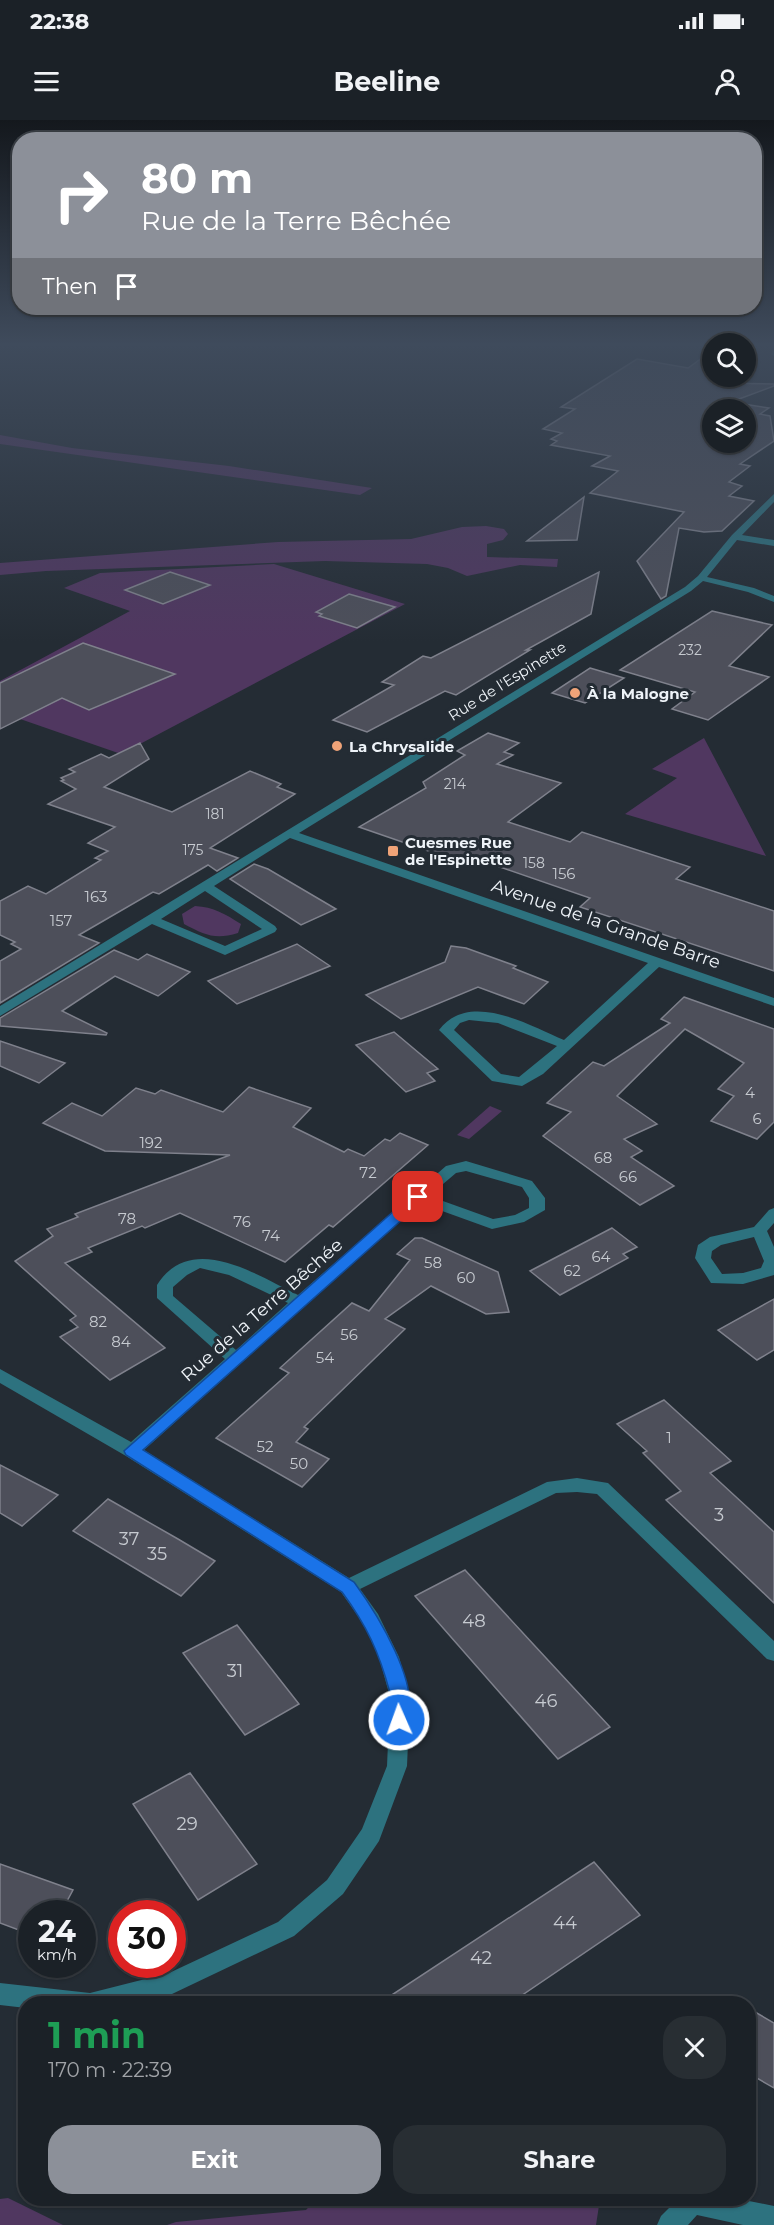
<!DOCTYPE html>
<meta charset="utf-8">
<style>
:root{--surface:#1b2127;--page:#282e33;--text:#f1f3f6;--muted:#a0a3a7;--line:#393e44;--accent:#8c9099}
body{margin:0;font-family:Montserrat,sans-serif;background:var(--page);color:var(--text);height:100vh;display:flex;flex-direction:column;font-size:22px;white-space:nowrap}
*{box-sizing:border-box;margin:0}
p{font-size:20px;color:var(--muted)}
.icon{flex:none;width:33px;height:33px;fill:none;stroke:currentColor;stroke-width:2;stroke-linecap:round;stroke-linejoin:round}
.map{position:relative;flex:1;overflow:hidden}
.drawer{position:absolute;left:18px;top:1876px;width:738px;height:210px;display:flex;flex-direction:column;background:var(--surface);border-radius:24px;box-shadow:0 2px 4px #0004,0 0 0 2px var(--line)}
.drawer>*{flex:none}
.hud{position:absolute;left:12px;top:12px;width:750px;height:183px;border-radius:24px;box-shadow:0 2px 4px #0004,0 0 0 2px var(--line);background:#8c9099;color:#fff;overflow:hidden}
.tools{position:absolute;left:702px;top:213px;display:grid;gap:12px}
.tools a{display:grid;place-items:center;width:54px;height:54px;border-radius:50%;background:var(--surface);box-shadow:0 2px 4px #0004,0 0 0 2px var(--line);font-size:30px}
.speed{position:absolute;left:18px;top:1780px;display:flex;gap:12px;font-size:30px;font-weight:700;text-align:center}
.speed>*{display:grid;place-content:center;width:78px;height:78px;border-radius:50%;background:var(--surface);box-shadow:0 2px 4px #0004,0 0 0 2px var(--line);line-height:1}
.speed small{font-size:15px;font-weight:400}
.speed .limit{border:9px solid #d22;background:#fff;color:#111}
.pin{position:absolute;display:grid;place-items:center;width:51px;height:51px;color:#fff;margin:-26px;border-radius:12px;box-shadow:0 3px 9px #0006}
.me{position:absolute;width:66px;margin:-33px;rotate:358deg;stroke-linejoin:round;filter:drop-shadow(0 0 4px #0008)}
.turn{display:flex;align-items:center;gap:21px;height:126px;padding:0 30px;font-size:27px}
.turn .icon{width:78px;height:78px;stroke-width:2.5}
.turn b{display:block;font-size:42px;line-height:51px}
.then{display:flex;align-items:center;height:57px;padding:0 30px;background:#0003;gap:12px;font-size:22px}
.round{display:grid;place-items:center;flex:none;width:63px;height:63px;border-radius:24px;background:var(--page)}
.overview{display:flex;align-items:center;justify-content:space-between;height:102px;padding:0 30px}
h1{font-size:36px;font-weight:700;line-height:45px;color:#1e9e55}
.cta{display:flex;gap:12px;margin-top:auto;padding:12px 30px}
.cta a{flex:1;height:69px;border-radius:24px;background:var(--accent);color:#fff;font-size:24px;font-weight:700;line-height:69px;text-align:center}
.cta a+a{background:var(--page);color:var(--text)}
.status{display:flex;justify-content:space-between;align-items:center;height:42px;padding:0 30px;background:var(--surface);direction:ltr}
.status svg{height:16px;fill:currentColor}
header{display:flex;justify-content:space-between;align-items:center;height:78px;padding:0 30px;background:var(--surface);font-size:27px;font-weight:700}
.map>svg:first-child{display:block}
</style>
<div class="status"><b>22:38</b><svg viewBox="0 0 49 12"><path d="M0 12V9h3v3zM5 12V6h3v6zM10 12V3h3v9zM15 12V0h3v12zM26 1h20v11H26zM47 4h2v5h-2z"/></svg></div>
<header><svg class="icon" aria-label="menu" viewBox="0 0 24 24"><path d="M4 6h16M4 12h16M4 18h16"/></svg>Beeline<svg class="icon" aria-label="person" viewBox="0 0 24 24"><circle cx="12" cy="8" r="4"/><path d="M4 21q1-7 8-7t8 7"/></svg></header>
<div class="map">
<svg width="774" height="2105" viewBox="0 0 774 2105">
<rect width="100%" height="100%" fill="#242c34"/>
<g fill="#503760">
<polygon points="0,315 72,328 229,346 372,368 360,375 0,324"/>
<polygon points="486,406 504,409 508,414 503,420 487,424 487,437 558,439 557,447 520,445 467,456 448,448 427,444 325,441 46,451 0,455 0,443 278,422 411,419 462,407"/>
<polygon points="274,444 405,484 121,634 0,592 0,561 130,491 64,468 100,453"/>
<polygon points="704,618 766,736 625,694 677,658 652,649"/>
<path d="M195 786C214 787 225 794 241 804L238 813C215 820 205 815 184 804L182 794Z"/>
<polygon points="490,986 502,991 469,1019 457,1015"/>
<polygon points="8,2078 63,2105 0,2105 0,2079"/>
<polygon points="316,2079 600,2079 596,2105 167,2105 176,2102 306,2090"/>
</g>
<g fill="#4d4f5a" stroke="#7f818c" stroke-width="1.5" fill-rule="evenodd">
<path d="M712 231V263L774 264V266L731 282 769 288 760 294 770 296 774 321 740 344 750 346 729 362 742 366 729 376 754 381 722 411 704 412 679 408 666 476 661 479 637 441 684 392 590 373 618 351 592 346 610 336 551 325 557 321 551 319 562 313 543 309 575 289 561 287 637 239 688 248ZM712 290H746V322H712Z"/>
<polygon points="584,377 577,420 527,421"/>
<polygon points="170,452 210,465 163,484 125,470"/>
<polygon points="599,452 591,494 526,530 530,530 456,575 445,571 367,612 333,600 394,565 382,562 423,536 431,538"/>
<polygon points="349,474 395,487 357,508 319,496 322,494 316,492"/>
<polygon points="712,491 772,505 729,546 769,557 708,600 672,589 695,572 620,550"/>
<polygon points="83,523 175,554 89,590 62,578 0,609 0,563"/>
<polygon points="590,548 624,558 585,583 552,573"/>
<polygon points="488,613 519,623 504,632 513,635 497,644 561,663 508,702 570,722 582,712 690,747 676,759 774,791 774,851 580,787 590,778 468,736 460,742 359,707 426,668 423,662 465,635 457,631"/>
<polygon points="140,623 149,639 104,667 172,692 250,651 281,664 277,667 295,674 210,728 238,738 217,751 208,745 159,774 153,772 79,815 99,823 0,883 0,841 21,829 11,824 15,822 0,815 0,781 28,766 46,774 101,740 95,738 108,731 88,723 115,707 48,684 76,669 61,661 64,660 61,658 75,652 69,649 101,634 109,638"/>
<polygon points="254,744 268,749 336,789 301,805 230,759"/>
<polygon points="297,824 330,846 237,884 208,861"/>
<polygon points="451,826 466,828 516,846 513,848 548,862 524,884 478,867 401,899 366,875 445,842"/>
<polygon points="114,830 138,840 147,834 190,852 158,876 115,856 62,891 107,913 106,915 0,906 0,898"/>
<polygon points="684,877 774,909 774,1002 757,1019 711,1001 734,976 718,969 744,943 685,909 617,976 657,1004 624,1019 642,1031 631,1037 674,1066 640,1085 543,1016 571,992 547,983 593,942 604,946 670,903 661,899"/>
<polygon points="394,912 438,949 427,953 435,961 406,972 356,925"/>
<polygon points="0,921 65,943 39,963 0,946"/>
<polygon points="249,967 311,988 293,1007 344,1032 348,1029 364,1036 385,1019 390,1021 400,1013 428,1025 333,1107 329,1105 285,1142 180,1093 145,1108 142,1106 88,1128 92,1132 65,1143 165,1228 110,1260 60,1217 78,1207 70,1200 76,1196 15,1141 53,1116 47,1109 78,1097 75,1094 230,1035 105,1031 43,1003 72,983 102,996 136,968 155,974 161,970 223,992"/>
<polygon points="612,1108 637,1127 623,1134 628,1138 560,1175 530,1151"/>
<polygon points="415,1118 422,1118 498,1152 509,1192 486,1194 431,1166 385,1199 405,1209 304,1307 308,1309 296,1322 329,1339 302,1367 216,1318 289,1253 280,1248 352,1183 369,1191 410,1140 397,1134"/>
<polygon points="774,1179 774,1230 757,1240 718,1210"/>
<polygon points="664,1280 731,1341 710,1353 774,1412 774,1483 666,1380 681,1371 643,1333 647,1331 617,1304"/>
<polygon points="0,1345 58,1375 22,1406 0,1393"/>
<polygon points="108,1379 178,1419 215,1441 181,1476 73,1411"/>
<polygon points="465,1450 534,1525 610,1607 558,1639 415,1476"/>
<polygon points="237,1505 299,1584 245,1615 183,1533"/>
<polygon points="190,1653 257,1744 198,1780 133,1684"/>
<polygon points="594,1742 640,1795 509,1884 378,1884"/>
<polygon points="0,1744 73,1770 60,1794 32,1794 32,1815 0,1803"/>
<polygon points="748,1888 774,1903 774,1968 748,1953"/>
</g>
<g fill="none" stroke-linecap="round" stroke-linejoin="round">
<g fill="#2d727f" fill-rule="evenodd">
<polygon points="774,230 774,236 771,234"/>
<path d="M774 374V382L742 415 774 420V426L737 420 707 457 754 468 774 476V482L748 472 703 461 691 471 299 713 774 878V886L659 847 543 954 522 966 492 961 439 910C469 870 529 905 564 920L648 843 290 718 214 766 275 806 277 809 275 812 225 835 152 804 0 896V886L685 467 698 456 732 415ZM205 771 262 809 225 826 161 799ZM469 900 498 903 557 926 519 957 501 954 454 910 460 903Z"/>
<path d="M466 1041 532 1061 545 1078V1090L524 1102 492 1109 420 1083 144 1330 349 1458 547 1362 577 1358 608 1363 774 1521V1541L767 1539 597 1374 577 1372 556 1373 360 1469 378 1494 399 1537 410 1577 407 1646 379 1721 343 1774 294 1816 172 1874 133 1884H26V1888L0 1885V1863L90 1873 169 1853 278 1802 327 1760 362 1709 387 1646 390 1577 379 1537 363 1503 341 1472 126 1336 0 1263V1249L131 1322 225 1239 157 1178V1165C191 1111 257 1155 298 1175L446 1046ZM466 1051 522 1067 529 1078V1088L515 1095 493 1099 429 1076 456 1053ZM200 1148 229 1155 288 1183 236 1230 173 1176V1167L187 1155Z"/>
<path d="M774 1088V1103L767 1111 774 1127V1155L743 1164 711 1163 695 1138 698 1125 710 1117 754 1107 769 1090ZM754 1117 764 1141 761 1148 743 1153 722 1154 711 1138 712 1131 721 1125Z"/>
<polygon points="678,2079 739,2079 774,2086 774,2105 743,2105 697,2095 688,2105 657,2105 661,2096"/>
</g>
</g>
<linearGradient id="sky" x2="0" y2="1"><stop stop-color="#14181d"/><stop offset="0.43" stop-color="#3f4b5c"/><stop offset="1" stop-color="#3f4b5c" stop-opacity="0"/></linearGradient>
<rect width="774" height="522" fill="url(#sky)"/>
<path fill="#1a73e8" stroke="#114b97" stroke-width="1.5" d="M418 1073 423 1074 425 1077 423 1081 143 1330 354 1462C376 1492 424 1568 406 1605L399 1607 393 1605C388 1595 393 1584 390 1573 379 1532 367 1506 342 1472L126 1335 124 1331 413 1074Z"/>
<g fill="#efa378" stroke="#242c34" stroke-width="2">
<circle cx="575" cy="573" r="6"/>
<circle cx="337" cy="626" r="6"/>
<rect x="387" y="725" width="12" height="12" rx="3"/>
</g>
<g text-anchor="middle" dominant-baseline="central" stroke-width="6" stroke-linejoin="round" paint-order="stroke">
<g font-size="14" fill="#c6cad0">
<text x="690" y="530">232</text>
<text x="455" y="664">214</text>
<text x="215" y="694">181</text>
<text x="193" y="730">175</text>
<text x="534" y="743">158</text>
</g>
<g font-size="15" fill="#eef3f8" stroke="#242c34">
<text transform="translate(507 561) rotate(-32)">Rue de l'Espinette</text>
</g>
<g font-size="15" font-weight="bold" fill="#eef3f8" stroke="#242c34" text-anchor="start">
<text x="587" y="573">À la Malogne</text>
<text x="349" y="626">La Chrysalide</text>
<text x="405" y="722">Cuesmes Rue<tspan x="405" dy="17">de l'Espinette</tspan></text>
</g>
<g font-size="15" fill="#c6cad0">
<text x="564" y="753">156</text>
<text x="96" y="776">163</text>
<text x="61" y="800">157</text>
<text x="750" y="972">4</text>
<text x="757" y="998">6</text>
<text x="151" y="1022">192</text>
<text x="603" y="1037">68</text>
<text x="368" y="1052">72</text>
<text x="628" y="1056">66</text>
<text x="127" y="1098">78</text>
<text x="242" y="1101">76</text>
<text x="271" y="1115">74</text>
<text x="601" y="1136">64</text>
<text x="433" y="1142">58</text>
<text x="572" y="1150">62</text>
<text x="466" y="1157">60</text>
<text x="98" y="1201">82</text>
<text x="349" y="1214">56</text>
<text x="121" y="1221">84</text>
<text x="325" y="1237">54</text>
<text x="669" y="1317">1</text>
<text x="265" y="1326">52</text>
<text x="299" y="1343">50</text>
</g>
<g font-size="18" fill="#eef3f8" stroke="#242c34">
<text transform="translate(606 804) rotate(19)">Avenue de la Grande Barre</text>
<text transform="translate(262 1190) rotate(-41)">Rue de la Terre Bêchée</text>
</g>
<g font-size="18" fill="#c6cad0">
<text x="719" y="1395">3</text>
<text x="129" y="1419">37</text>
<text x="157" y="1434">35</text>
<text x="474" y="1501">48</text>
<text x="235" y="1551">31</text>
<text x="546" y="1581">46</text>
<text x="187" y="1704">29</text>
<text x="565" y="1803">44</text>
<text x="481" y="1838">42</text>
</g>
</g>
</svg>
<div class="tools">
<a><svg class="icon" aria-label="search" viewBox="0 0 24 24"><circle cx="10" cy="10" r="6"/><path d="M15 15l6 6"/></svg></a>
<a><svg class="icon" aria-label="layers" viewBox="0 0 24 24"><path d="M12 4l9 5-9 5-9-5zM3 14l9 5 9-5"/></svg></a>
</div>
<div class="speed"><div>24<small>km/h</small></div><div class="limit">30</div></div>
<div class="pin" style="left:418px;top:1077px;background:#d93025"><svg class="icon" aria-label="arrive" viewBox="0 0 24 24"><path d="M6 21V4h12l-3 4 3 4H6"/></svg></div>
<svg class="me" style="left:399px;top:1600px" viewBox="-20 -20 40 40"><circle r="17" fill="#1a73e8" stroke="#fff" stroke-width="3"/><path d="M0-11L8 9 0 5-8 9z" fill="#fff"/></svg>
<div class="hud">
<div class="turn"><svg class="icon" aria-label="right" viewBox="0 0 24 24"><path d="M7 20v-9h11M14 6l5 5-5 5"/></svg><div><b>80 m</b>Rue de la Terre Bêchée</div></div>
<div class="then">Then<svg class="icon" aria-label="arrive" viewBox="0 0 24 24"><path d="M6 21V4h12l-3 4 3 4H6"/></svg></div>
</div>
<section class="drawer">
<div class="overview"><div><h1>1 min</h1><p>170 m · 22:39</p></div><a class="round"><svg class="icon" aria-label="close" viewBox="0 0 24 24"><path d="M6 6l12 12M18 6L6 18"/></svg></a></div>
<div class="cta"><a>Exit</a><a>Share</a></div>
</section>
</div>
